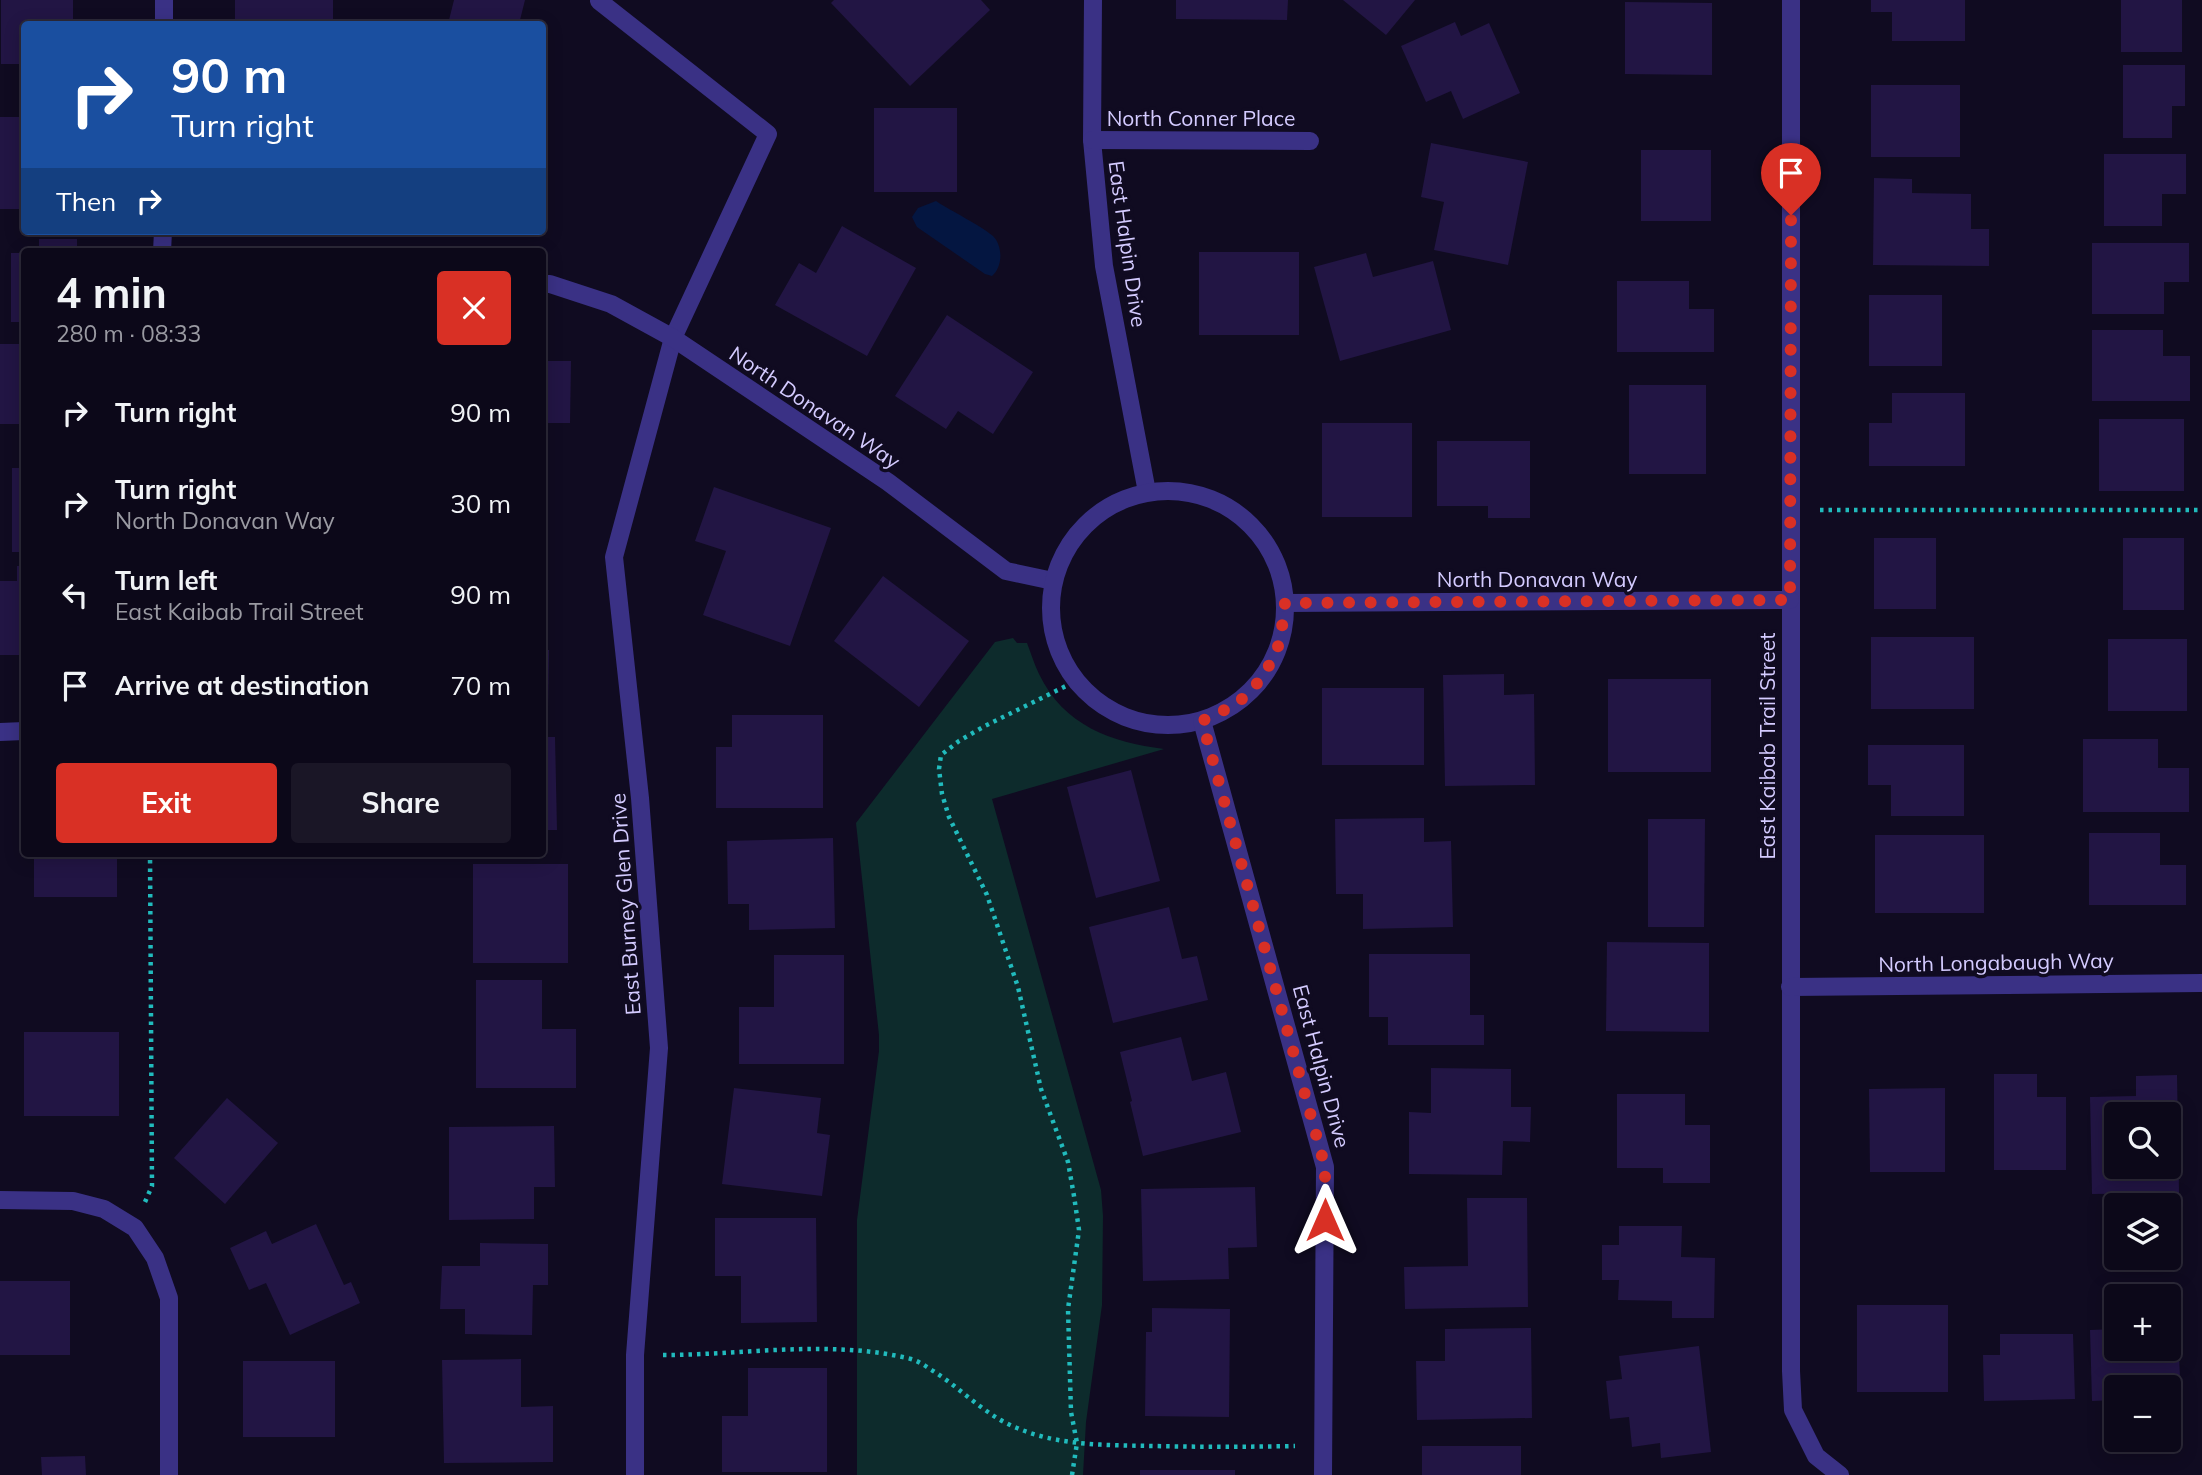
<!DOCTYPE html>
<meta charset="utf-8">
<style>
:root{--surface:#0c0819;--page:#1a1626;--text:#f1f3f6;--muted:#9a9aa2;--line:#2c2938;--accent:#d93025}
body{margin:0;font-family:Mulish,sans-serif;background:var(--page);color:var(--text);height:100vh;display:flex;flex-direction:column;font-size:26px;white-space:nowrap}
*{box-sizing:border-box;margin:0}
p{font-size:23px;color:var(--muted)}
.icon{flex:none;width:38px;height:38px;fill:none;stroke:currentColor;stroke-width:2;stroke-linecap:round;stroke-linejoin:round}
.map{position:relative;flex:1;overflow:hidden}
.side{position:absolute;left:21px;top:248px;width:525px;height:609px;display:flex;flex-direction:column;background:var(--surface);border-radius:7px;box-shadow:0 4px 18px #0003,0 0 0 2px var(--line)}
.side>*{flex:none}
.banner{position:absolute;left:21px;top:21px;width:525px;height:214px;border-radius:7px;box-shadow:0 4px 18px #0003,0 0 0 2px var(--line);background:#1a4fa0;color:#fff;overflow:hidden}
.buttons{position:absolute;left:2104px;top:1102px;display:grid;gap:14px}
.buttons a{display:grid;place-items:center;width:77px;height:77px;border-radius:7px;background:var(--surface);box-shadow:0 4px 18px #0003,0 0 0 2px var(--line);font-size:35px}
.pin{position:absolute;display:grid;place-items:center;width:60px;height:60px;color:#fff;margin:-72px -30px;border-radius:50% 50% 50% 0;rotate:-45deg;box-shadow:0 0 7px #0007}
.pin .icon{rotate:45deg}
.me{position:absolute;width:77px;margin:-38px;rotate:0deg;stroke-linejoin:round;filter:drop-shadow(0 0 5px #0008)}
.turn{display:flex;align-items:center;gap:24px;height:147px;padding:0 35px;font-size:32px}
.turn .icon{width:91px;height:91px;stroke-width:2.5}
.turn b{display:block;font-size:49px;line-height:60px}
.then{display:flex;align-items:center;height:66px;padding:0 35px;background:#0003;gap:14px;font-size:26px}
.round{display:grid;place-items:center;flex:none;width:74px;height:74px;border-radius:7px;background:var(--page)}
.headline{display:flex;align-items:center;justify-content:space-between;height:119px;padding:0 35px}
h1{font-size:42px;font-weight:700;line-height:52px}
.action{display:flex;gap:14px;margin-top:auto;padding:14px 35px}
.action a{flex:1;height:80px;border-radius:7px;background:var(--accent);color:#fff;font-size:28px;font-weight:700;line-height:80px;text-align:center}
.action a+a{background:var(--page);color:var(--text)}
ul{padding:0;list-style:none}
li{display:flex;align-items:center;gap:21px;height:91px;padding:0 35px}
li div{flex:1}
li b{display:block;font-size:26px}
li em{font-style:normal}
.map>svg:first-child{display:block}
</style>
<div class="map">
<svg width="2202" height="1475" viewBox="0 0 2202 1475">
<rect width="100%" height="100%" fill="#100b21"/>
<path fill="#0d2b2c" d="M1013 638 1017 643H1027C1031 653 1034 664 1039 674 1064 726 1111 742 1164 749L992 799 1101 1190 1103 1216 1102 1305 1086 1422 1083 1475H857V1220L879 1051V1035L856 823 995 642Z"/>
<path fill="#041641" d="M936 201C951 211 980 225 993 236 1003 246 1003 267 992 276L985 274 917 227 912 217 918 208Z"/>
<g fill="#221544" fill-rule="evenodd">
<polygon points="1,0 73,0 73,24 24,24 24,64 1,64"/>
<rect x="235" y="0" width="98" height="24"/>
<polygon points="454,0 525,0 519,24 448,24"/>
<polygon points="834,0 981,0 990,10 910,86 831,3"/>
<polygon points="1176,0 1288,0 1287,20 1176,19"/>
<polygon points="1343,0 1415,0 1386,35"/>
<polygon points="1871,0 1965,0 1965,41 1892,41 1892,12 1871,12"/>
<rect x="2121" y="0" width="61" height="52"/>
<polygon points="1625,2 1712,3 1712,75 1625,74"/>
<polygon points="1455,22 1461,36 1489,23 1520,93 1463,119 1451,91 1426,102 1401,46"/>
<polygon points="2123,65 2185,65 2185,106 2172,106 2172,138 2123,138"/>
<rect x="1871" y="85" width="89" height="72"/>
<rect x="874" y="108" width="83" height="84"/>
<rect x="0" y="117" width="24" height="92"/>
<polygon points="1431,143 1528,162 1508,265 1434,250 1444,202 1421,197"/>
<rect x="1641" y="150" width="70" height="71"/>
<polygon points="2104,154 2186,154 2186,194 2162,194 2162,226 2104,226"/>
<polygon points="1874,178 1912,179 1912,193 1971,194 1971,229 1989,229 1989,266 1873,265"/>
<polygon points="842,226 916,268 867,356 775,305 799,263 816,273"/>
<rect x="39" y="239" width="38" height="13"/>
<polygon points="2092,243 2189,243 2189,282 2164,282 2164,314 2092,314"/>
<rect x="1199" y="252" width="100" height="83"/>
<rect x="11" y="253" width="13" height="69"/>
<polygon points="1366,253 1373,277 1433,261 1451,330 1340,361 1314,267"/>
<polygon points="1617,281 1689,281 1689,309 1714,309 1714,352 1617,352"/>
<rect x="1869" y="295" width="73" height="71"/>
<polygon points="947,315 1033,372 993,434 958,411 946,429 895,396"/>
<polygon points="2092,330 2163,330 2163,356 2190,356 2190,401 2092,401"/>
<rect x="0" y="344" width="24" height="80"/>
<polygon points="542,361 571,361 570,423 542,423"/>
<rect x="1629" y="385" width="77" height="89"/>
<polygon points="1892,393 1965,393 1965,466 1869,466 1869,423 1892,423"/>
<rect x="2099" y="419" width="85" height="72"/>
<rect x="1322" y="423" width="90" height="94"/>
<polygon points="1437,441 1530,441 1530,518 1488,518 1488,506 1437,506"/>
<rect x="12" y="468" width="12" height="84"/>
<polygon points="714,487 831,528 790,646 703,615 726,551 695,541"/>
<rect x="1874" y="538" width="62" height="71"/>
<rect x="2123" y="538" width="61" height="72"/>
<polygon points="17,566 24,566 24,655 0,655 0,581 17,581"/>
<polygon points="883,576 969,641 919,707 834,641"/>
<rect x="1871" y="637" width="103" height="72"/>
<rect x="2108" y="639" width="79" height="72"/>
<polygon points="542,650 549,650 548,708 542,708"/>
<polygon points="1504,674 1504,695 1534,694 1535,785 1445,786 1443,675"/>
<rect x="1608" y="679" width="103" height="93"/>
<rect x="1322" y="688" width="102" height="77"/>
<polygon points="732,715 823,715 823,808 716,808 716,747 732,747"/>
<polygon points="542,737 555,737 557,830 542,830"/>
<polygon points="2083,739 2158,739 2158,768 2189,768 2189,812 2083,812"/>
<polygon points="1868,745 1964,745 1964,816 1891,816 1891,785 1868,785"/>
<polygon points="1131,770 1160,881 1096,898 1067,787"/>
<polygon points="1424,818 1424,842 1451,841 1453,927 1363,929 1363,894 1336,894 1335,819"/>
<polygon points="1648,819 1705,819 1704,927 1648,927"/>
<polygon points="2089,833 2160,833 2160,865 2186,865 2186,905 2089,905"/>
<rect x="1875" y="835" width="109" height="78"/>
<polygon points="833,838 835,928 749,930 749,904 728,904 727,841"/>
<rect x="34" y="854" width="83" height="43"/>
<rect x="473" y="864" width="95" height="99"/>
<polygon points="1169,907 1182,959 1197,956 1208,1000 1113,1023 1089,927"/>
<polygon points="1607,942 1709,943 1709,1032 1606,1031"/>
<polygon points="1369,954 1470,954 1470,1015 1484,1015 1484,1045 1388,1045 1388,1017 1369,1017"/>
<polygon points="774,955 844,955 844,1064 739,1064 739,1007 774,1007"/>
<polygon points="476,980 542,980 542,1029 576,1029 576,1088 476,1088"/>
<rect x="24" y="1032" width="95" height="84"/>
<polygon points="1181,1037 1192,1081 1226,1072 1241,1132 1143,1156 1130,1102 1132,1101 1120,1052"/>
<polygon points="1431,1068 1511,1069 1511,1107 1531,1107 1530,1142 1503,1141 1502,1175 1409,1174 1409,1112 1431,1113"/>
<polygon points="1994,1074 2037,1074 2037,1097 2066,1097 2066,1170 1994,1170"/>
<path d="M2177 1075 2179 1193 2092 1194 2090 1097 2136 1096V1076ZM2116 1115H2168V1167H2116Z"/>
<polygon points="734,1088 821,1098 817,1133 830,1135 822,1196 722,1184"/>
<polygon points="1945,1088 1945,1172 1870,1172 1869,1089"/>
<polygon points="1617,1094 1685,1094 1685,1125 1710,1125 1710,1183 1663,1183 1663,1168 1617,1168"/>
<polygon points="227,1098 278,1143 225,1204 174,1158"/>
<polygon points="554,1126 555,1187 534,1187 534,1219 449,1220 449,1127"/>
<polygon points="1255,1187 1257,1247 1228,1248 1229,1279 1143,1281 1141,1189"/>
<polygon points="1467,1198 1527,1198 1528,1307 1405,1309 1404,1267 1468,1266"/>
<polygon points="715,1218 816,1218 817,1322 741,1323 741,1276 715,1276"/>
<polygon points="316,1224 344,1285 351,1282 360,1303 290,1335 266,1283 249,1290 230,1248 266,1231 272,1244"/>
<polygon points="1619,1226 1682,1226 1681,1257 1715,1258 1714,1318 1672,1318 1672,1301 1618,1300 1619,1280 1602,1280 1602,1245 1619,1245"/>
<polygon points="480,1243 548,1244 548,1285 533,1285 532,1335 465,1334 465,1309 440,1309 442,1266 480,1266"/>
<rect x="0" y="1281" width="70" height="74"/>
<rect x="1857" y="1305" width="91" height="87"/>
<polygon points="1152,1308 1230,1309 1229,1417 1145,1416 1146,1332 1152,1332"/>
<polygon points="1531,1328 1532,1418 1417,1420 1416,1361 1445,1361 1445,1329"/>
<polygon points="2116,1329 2116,1349 2163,1349 2163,1356 2179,1356 2181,1399 2168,1399 2168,1388 2116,1388 2116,1400 2092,1401 2090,1330"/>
<polygon points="2000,1334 2073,1334 2075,1399 1984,1401 1983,1355 2000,1355"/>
<polygon points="1699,1346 1711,1452 1661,1458 1660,1443 1632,1447 1629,1417 1610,1419 1606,1381 1622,1379 1619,1356"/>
<polygon points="521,1359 521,1407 553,1406 553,1462 444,1463 442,1360"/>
<rect x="243" y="1361" width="92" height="76"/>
<polygon points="748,1368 827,1368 827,1472 722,1472 722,1416 748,1416"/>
<rect x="1422" y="1446" width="99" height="29"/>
<polygon points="85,1456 86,1475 42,1475 41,1457"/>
<rect x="1140" y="1470" width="95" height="5"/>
</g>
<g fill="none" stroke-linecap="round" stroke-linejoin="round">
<g stroke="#21bbbd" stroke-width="4.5" stroke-dasharray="3.5 5" stroke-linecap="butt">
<polyline points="1820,510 2202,510"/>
<polyline points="145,1202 152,1186 150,854"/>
<path d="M663 1355C745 1355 831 1339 911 1359 918 1361 924 1365 930 1369 960 1387 984 1415 1017 1428 1059 1446 1107 1445 1152 1446 1200 1447 1247 1447 1295 1446"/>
<polyline points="1072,1475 1077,1443 1071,1412 1068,1309 1079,1230 1074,1196 1068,1162 1041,1089 1018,987 987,895 949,817 942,794 939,769 941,755 959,741 983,727 1076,681"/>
</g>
<g stroke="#3a3185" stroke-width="18">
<polyline points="1093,0 1092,140 1104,266 1147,492"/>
<polyline points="1791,0 1791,1371 1793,1410 1816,1456 1840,1475"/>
<polyline points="599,1 768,134 673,338 614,557 640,798 659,1048 635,1355 635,1475"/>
<polyline points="164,24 164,0"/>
<polyline points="1092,140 1310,141"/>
<polyline points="162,252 163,231"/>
<polyline points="542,284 550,284 611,304 673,338 888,482 1006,571 1053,581"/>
<circle cx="1168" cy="608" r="117"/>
<polyline points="1285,603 1790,600"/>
<polyline points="1202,721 1325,1167 1323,1475"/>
<polyline points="0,732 24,731"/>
<polyline points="1790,987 2202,983"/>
<polyline points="0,1200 73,1201 104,1209 135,1228 155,1258 169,1298 169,1475"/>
</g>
</g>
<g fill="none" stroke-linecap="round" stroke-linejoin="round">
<polyline stroke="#d93025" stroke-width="12" stroke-dasharray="0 21.6" points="1325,1220 1325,1167 1202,721 1237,704 1264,676 1280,642 1285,603 1790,600 1791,215"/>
</g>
<g text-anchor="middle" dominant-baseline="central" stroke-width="7" stroke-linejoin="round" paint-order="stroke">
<g font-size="21" fill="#d4cbff" stroke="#100b21">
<text x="1201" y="118">North Conner Place</text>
<text transform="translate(1128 244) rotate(82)">East Halpin Drive</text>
<text transform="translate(815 407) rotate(34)">North Donavan Way</text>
<text x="1537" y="579">North Donavan Way</text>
<text transform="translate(1767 746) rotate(-90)">East Kaibab Trail Street</text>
<text transform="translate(625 904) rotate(-94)">East Burney Glen Drive</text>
<text transform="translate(1996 962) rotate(-1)">North Longabaugh Way</text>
<text transform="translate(1322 1066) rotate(75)">East Halpin Drive</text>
</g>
</g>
</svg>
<div class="buttons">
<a><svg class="icon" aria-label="search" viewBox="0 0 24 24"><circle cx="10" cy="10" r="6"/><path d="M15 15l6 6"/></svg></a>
<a><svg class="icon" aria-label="layers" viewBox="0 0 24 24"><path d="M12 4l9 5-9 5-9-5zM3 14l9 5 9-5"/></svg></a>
<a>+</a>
<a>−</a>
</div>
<div class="pin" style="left:1791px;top:215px;background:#d93025"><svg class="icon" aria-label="arrive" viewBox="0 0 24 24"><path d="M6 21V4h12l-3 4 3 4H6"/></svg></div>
<svg class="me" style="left:1325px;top:1220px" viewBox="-20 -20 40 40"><path d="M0-17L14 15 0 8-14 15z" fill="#d93025" stroke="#fff" stroke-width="4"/></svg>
<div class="banner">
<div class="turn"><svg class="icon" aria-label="right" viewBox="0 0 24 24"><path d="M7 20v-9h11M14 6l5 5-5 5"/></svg><div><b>90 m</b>Turn right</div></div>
<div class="then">Then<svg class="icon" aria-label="right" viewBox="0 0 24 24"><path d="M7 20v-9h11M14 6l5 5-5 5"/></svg></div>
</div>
<section class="side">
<div class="headline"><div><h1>4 min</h1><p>280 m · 08:33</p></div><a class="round" style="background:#d93025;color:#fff"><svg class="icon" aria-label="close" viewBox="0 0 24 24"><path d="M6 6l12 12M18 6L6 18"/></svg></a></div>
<ul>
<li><svg class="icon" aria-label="right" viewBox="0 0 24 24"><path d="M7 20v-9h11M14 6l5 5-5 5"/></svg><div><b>Turn right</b></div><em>90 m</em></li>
<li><svg class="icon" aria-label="right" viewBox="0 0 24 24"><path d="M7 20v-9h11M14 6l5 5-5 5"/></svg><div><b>Turn right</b><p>North Donavan Way</p></div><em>30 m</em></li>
<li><svg class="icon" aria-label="left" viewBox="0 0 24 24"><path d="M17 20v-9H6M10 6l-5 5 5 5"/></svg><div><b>Turn left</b><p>East Kaibab Trail Street</p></div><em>90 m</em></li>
<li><svg class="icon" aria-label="arrive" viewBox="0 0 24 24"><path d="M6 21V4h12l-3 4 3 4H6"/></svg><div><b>Arrive at destination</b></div><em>70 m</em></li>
</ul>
<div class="action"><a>Exit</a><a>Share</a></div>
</section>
</div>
